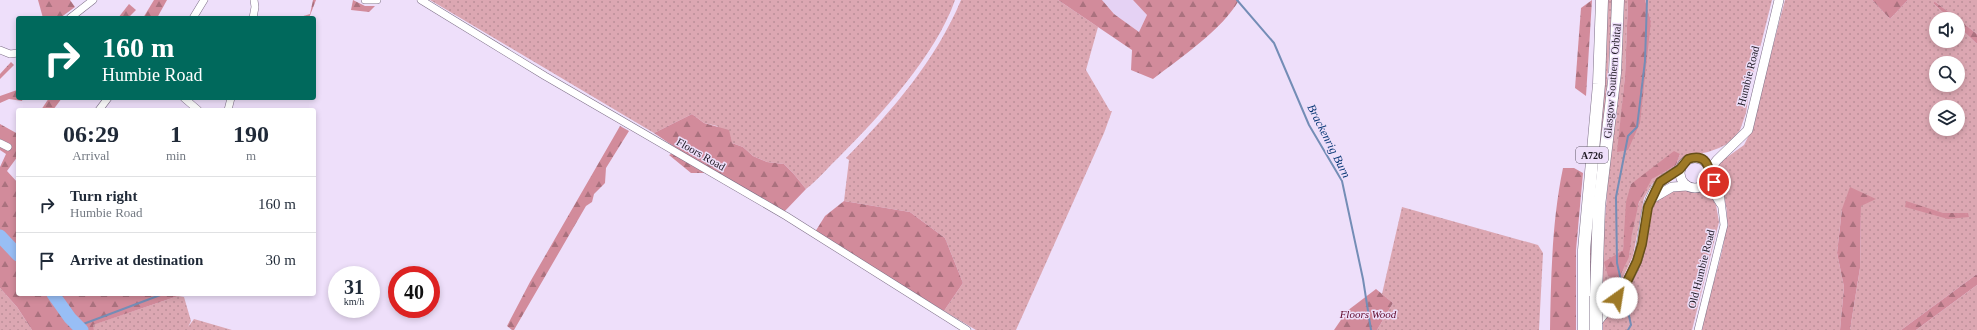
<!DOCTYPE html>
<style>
:root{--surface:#fff;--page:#f2f2f3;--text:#1f2937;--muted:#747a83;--line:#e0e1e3}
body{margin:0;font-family:Georgia,serif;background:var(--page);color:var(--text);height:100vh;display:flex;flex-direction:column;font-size:15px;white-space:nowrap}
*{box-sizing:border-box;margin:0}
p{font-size:13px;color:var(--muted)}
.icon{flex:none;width:22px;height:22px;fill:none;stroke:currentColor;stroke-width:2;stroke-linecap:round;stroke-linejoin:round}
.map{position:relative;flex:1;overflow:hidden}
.drawer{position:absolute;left:16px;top:108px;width:300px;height:188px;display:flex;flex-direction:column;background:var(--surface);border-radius:4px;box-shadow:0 2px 6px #0003}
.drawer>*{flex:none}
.guide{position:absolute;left:16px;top:16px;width:300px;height:84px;border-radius:4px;box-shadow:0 2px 6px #0003;background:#00695c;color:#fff;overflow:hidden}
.controls{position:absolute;left:1929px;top:12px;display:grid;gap:8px}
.controls a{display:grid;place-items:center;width:36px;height:36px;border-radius:50%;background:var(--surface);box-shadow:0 2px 6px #0003;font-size:20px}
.speed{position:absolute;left:328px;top:266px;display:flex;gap:8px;font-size:20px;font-weight:700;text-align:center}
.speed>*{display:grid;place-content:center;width:52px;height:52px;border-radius:50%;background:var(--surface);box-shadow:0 2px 6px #0003;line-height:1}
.speed small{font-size:10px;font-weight:400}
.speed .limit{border:6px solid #d22;background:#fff;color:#111}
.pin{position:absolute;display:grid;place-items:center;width:34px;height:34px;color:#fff;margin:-17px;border:2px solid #fff;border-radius:50%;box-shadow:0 1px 4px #0007}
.me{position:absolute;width:44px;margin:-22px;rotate:32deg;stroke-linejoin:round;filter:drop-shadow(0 0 3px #0008)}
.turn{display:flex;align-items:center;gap:14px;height:84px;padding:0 20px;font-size:18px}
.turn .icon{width:52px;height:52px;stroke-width:2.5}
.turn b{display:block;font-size:28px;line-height:34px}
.eta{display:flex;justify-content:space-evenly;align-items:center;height:68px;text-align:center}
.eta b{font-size:24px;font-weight:700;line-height:28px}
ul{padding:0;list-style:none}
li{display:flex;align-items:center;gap:12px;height:56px;padding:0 20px;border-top:1px solid var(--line)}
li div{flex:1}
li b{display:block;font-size:15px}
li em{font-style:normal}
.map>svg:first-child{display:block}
</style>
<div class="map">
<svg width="1977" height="330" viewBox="0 0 1977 330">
<defs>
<pattern id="grass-dots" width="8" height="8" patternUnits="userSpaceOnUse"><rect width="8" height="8" fill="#dca7b2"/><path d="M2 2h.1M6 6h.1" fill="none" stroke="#bc8f99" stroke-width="1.8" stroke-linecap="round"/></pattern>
<pattern id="forest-firs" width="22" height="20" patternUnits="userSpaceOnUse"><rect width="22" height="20" fill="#d28b9b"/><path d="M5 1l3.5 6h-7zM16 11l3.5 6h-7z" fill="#aa717e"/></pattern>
</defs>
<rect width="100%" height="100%" fill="#eedffa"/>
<polygon fill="#e5d2f4" points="1102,0 1133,0 1147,15 1139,32 1114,14"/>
<g fill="url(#grass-dots)" fill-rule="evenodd">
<path d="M430 0H955C936 55 880 116 839 157 828 167 818 180 806 189L793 173 784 164 767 162 753 156 743 147 732 143 717 126 704 123 692 114 654 133Z"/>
<path d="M961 0H1058L1098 27 1086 70 1110 111H1112L1104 133 1016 330H976L944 311 963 283 945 238 910 212 844 201 849 160 846 158C892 111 936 60 961 0Z"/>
<polygon points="1607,0 1613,0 1591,311 1587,297 1588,256"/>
<path d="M1622 0H1628L1625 76 1618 152 1651 21 1645 0H1772L1749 92 1746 113 1740 130 1731 142 1719 148 1708 152 1687 156 1681 159 1676 167 1652 184 1644 198 1633 256 1617 290 1603 309 1602 258ZM1680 154 1676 165C1669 169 1658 173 1652 179 1636 196 1631 235 1629 257L1605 263 1623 250 1631 184Z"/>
<path d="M1785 0H1872L1890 19 1908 0H1977V34L1934 1V4L1950 19H1936V41H1958V26L1977 44V274L1901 330H1850L1860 268 1861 206 1842 209 1837 253 1844 287 1840 330H1702C1708 292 1726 254 1727 215 1727 199 1718 186 1714 171L1719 163 1744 145 1750 133ZM1936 63H1958V85H1936ZM1936 107H1958V129H1936Z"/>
<polygon points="1678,189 1709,192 1716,205 1719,222 1692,330 1603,330 1603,321 1620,302 1642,256 1652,205 1661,195"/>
<polygon points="1402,207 1538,245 1543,253 1539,330 1377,330 1393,303 1382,294"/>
<polygon points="1977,285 1977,330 1916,330"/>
<polygon points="0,288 17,307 32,330 0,330"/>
<polygon points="178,296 184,297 191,321 188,327 194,319 232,330 94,330 92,325"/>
</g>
<g fill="url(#forest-firs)">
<polygon points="38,0 70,0 75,7 60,18 43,18"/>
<polygon points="154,0 167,0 157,18 143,18"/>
<polygon points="313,0 316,0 309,18 297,18 310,14"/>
<polygon points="353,0 365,6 375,6 369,12 351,10"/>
<path d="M1058 0H1102L1114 14 1139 32 1147 15 1133 0H1239C1223 29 1180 58 1153 79L1131 70 1132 50Z"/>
<polygon points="1592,0 1586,96 1575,88 1581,8"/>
<polygon points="1628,0 1645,0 1651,21 1640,123 1628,150 1617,152 1625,76"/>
<polygon points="1872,0 1908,0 1890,19"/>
<polygon points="1934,1 1958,19 1950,19 1934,4"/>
<polygon points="129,4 136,10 128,18 118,18"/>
<polygon points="1958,19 1977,34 1977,44 1958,26"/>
<polygon points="11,62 14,65 0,79 0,74"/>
<polygon points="17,90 18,98 23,98 22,101 9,99 0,103 0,96"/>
<polygon points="49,98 62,98 53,110 41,110"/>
<polygon points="692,114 704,123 729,130 732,143 743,147 753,156 767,162 784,164 793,173 806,189 784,212 739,185 723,177 707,173 691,173 669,155 679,150 654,133"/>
<polygon points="0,124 18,134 18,156 7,171 18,183 18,294 178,294 178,296 93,325 94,330 32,330 17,307 0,288 0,167 6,154 0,150"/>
<polygon points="620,126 629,131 606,168 605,183 594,194 592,202 586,206 514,330 512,330 507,326 530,282"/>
<polygon points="1674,151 1680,154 1676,165 1652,179 1639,202 1632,234 1629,257 1618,280 1608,276 1604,262 1623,250 1626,202 1631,184"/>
<path d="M1563 168H1574L1583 173 1576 250V330H1550C1551 276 1552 221 1563 168Z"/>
<polygon points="1850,187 1876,199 1861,206 1860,268 1850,330 1840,330 1844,287 1837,253 1842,209"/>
<polygon points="844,201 910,212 945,238 963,283 944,311 815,232 825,216"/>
<polygon points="1906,201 1943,213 1968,213 1969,217 1948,219 1905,207"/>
<polygon points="1977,274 1977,285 1916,330 1901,330"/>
<polygon points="1376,289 1393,303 1377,330 1334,330 1347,311"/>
</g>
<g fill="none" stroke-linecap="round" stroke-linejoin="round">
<g stroke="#748db6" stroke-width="2">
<polyline points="1237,0 1274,43 1309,125 1342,181 1363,279 1371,330"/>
<polyline points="1622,285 1617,263 1616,197 1628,136 1637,127 1645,61 1647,0"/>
<polyline points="1624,293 1631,325 1628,330"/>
<polyline points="78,326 163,294"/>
</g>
<g stroke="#98bef5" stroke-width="13">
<polyline points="0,236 18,255"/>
<polyline points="53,294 70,318 82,330"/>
</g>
<g stroke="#7d6f87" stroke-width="8">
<g id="minor">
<polyline points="365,0 377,0"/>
<polyline points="421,0 545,76 786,216 967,330"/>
<polyline points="70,18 93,0"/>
<polyline points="193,18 204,0"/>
<polyline points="253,18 255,7 254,0"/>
<polyline points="0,50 10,54 18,53"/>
<polyline points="184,98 198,110"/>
<polyline points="99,110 108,98"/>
<polyline points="228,110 231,98"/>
<polyline points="0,143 8,147"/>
<polyline points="1701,187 1712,191 1720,204"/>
<polyline points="1698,330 1724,225 1720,192 1710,174"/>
</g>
</g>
<g stroke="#7d6f87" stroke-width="10">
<g id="tertiary">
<circle cx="1695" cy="173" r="15"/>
<polyline points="1710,169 1717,160 1748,130 1779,0"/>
<polyline points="1653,198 1672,187 1687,186"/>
<path d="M1595 325C1611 305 1627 286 1637 261 1646 236 1641 204 1660 183 1665 177 1674 173 1680 169"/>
</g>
</g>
<g stroke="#7d6f87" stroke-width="13">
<g id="trunk">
<polyline points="1596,296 1599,206 1615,73 1618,0"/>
<polyline points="1584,330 1584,250 1599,84 1602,0"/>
</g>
</g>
<use href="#minor" stroke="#fff" stroke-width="7"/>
<use href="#tertiary" stroke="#fff" stroke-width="9"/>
<use href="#trunk" stroke="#fff" stroke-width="12"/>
<g stroke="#7d6f87" stroke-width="13" stroke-linecap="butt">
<polyline id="trunk-bridge" points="1596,296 1596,330"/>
</g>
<use href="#trunk-bridge" stroke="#fff" stroke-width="12"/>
</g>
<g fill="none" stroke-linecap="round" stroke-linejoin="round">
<g stroke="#674f19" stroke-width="10">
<path id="route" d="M1617 298 1624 288 1637 261 1642 244 1648 207 1656 190 1660 182 1680 169 1688 159C1709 152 1708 170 1714 182"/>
</g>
<use href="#route" stroke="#9e7926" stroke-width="7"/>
</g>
<g text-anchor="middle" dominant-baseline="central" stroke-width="3" stroke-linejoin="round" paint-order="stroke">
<rect fill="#eedffa" stroke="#5d5564" stroke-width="1" x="1576" y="147" width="32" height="16" rx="3"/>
<g font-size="10" font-weight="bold" fill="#1f1a24">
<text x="1592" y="155">A726</text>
</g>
<g font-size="11" fill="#1f1a24" stroke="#eedffa">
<text transform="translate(1748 76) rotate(-76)">Humbie Road</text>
<text transform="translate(1612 81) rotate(-85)">Glasgow Southern Orbital</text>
<text transform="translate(701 154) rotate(30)">Floors Road</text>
<text transform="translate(1701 269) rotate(-76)">Old Humbie Road</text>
</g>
<g font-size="11" font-style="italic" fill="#600a2c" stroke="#eedffa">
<text x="1368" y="314">Floors Wood</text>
</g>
<g font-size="12" font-style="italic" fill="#083776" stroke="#eedffa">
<text transform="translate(1329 141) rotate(63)">Brackenrig Burn</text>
</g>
</g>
</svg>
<div class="controls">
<a><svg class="icon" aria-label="sound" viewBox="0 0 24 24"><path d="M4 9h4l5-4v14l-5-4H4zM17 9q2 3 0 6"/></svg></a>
<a><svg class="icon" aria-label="search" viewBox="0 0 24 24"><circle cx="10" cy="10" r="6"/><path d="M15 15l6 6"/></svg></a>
<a><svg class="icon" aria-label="layers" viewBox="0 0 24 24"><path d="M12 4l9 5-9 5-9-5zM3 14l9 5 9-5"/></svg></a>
</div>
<div class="speed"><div>31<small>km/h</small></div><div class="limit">40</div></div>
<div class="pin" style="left:1714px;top:182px;background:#d93025"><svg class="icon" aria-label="arrive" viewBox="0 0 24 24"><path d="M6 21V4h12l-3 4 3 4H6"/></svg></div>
<svg class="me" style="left:1617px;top:298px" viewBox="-20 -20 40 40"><circle r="19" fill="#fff"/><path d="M0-13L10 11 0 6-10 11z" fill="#9e7926"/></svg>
<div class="guide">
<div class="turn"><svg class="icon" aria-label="right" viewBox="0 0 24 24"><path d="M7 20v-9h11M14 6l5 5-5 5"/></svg><div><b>160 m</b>Humbie Road</div></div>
</div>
<section class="drawer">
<div class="eta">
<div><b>06:29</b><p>Arrival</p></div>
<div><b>1</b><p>min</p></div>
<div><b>190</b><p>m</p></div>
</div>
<ul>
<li><svg class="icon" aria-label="right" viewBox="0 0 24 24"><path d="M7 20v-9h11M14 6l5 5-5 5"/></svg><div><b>Turn right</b><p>Humbie Road</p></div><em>160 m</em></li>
<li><svg class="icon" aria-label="arrive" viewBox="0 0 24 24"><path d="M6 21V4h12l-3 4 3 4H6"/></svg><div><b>Arrive at destination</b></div><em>30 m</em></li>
</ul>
</section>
</div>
